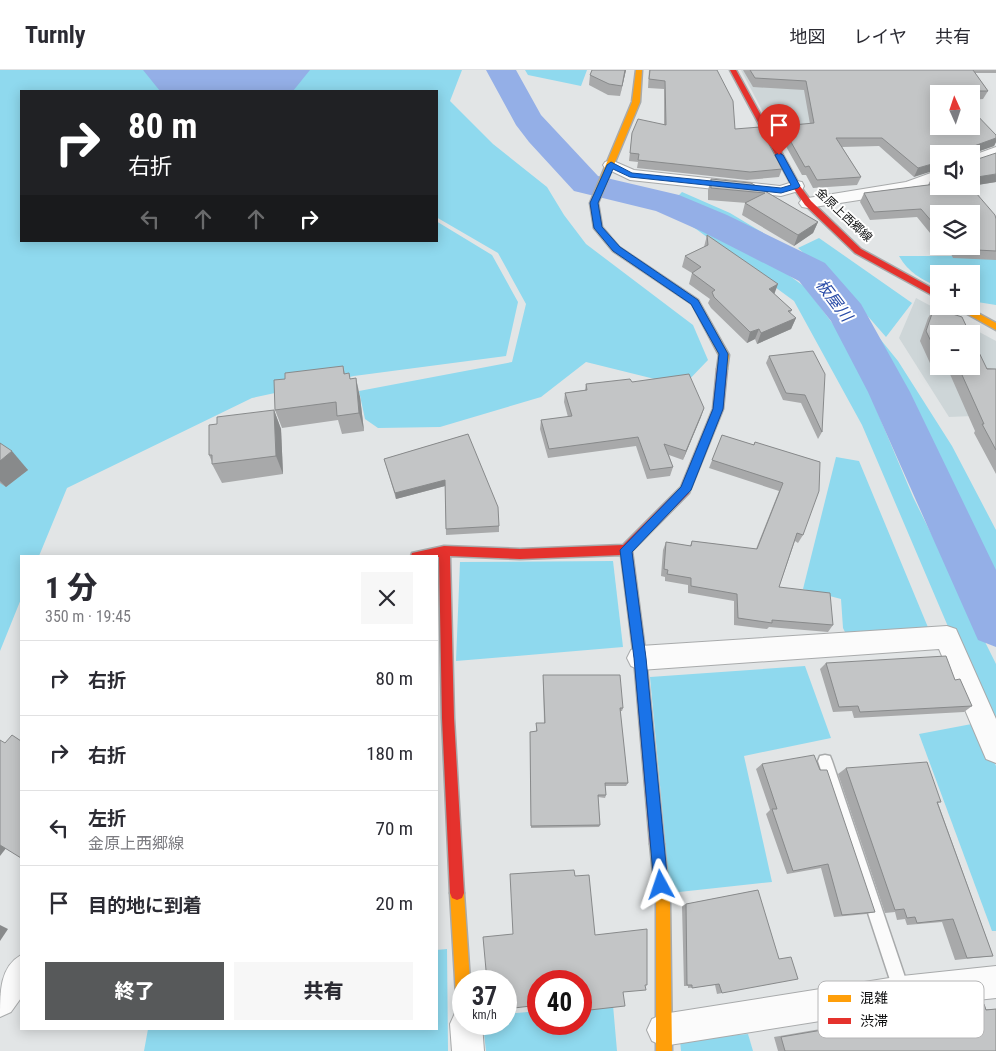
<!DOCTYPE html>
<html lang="ja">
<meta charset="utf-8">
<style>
:root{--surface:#fff;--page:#f7f7f7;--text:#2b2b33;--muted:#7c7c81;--line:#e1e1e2;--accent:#57595a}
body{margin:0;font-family:"Roboto Condensed","Noto Sans JP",sans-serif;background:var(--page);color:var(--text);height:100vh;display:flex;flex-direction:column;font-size:19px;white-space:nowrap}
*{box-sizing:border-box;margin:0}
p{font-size:16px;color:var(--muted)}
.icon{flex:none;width:28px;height:28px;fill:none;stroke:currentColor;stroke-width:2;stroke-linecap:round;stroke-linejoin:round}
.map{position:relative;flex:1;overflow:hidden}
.drawer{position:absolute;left:20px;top:485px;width:418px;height:475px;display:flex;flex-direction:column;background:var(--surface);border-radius:0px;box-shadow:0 2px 12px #0003}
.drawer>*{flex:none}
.banner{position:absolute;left:20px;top:20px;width:418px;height:152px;border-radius:0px;box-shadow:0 2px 12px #0003;background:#202124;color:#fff;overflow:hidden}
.needle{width:32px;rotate:357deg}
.buttons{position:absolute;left:930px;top:15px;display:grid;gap:10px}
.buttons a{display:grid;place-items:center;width:50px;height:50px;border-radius:0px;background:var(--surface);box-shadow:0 2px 12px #0003;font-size:25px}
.speed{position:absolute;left:452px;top:900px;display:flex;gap:10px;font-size:25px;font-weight:700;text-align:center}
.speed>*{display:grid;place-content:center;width:65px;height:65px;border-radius:50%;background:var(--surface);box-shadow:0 2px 12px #0003;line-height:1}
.speed small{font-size:12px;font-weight:400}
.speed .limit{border:8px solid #d22;background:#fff;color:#111}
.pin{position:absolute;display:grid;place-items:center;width:42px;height:42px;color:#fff;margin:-51px -21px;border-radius:50% 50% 50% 0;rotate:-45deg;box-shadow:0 0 5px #0007}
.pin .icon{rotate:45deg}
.me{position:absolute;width:55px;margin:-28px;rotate:355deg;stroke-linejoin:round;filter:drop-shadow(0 0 4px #0008)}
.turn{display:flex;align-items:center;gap:18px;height:105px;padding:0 25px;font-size:22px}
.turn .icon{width:65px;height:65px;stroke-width:2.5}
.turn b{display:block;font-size:35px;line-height:42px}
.lanes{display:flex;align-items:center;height:48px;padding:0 25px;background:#0003;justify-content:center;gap:25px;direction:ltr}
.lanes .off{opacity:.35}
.round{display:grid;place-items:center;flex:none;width:52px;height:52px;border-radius:0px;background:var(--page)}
.overview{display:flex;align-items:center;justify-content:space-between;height:85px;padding:0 25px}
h1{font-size:30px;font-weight:800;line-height:38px}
.cta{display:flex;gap:10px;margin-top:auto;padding:10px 25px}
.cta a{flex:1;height:58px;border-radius:0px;background:var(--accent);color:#fff;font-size:20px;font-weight:800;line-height:58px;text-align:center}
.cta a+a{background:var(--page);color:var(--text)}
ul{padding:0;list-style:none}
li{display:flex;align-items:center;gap:15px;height:75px;padding:0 25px;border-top:1px solid var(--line)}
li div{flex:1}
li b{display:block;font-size:19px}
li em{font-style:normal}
header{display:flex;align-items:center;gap:30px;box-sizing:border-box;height:70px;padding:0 25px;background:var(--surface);border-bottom:1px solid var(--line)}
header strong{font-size:24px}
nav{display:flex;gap:28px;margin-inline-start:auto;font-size:18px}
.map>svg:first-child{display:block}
</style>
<header>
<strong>Turnly</strong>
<nav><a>地図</a><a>レイヤ</a><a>共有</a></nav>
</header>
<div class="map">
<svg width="996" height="981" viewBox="0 0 996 981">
<rect width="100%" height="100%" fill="#e2e5e6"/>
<g fill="#ced6d8" fill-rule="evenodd">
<polygon points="741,0 832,4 834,63 774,63"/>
<path d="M916 228 996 271V345L949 347 899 268ZM939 264H971V296H939Z"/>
</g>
<g fill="#8fd9ee">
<polygon points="0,0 289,0 273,21 21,21 21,171 436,171 436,151 492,185 518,232 506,286 354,306 252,328 67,418 39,486 21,486 21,529 0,581"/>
<polygon points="295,0 462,0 450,31 493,74 547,117 564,145 586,174 693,255 708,290 683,316 586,292 541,327 440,357 378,358 365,349 359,321 512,292 526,234 498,183 436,147 436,21 280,21"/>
<polygon points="525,0 587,0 581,16 528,5"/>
<polygon points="682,122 730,143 780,173 823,206 872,259 898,291 952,376 996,460 996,523 928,381 884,294 860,261 814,209 780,182 732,155 673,131"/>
<polygon points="669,136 746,174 805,217 836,258 864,310 913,427 996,594 996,669 862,355 794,231 696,159 665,140"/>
<polygon points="819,168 912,233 886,267 845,220 798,178"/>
<path d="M899 186H996V235L971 231V204H939V217C921 209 909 203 899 186Z"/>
<polygon points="836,387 859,391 932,567 850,572 843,558 841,529 803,519"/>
<polygon points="613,491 623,577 456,591 460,492"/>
<polygon points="805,596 831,668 744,686 772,812 670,823 650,607"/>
<polygon points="977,653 996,696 996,861 992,861 919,664"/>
<polygon points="447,879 448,981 144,981 148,959 436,959 436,880"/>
<polygon points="613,935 617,981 486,981 483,954 506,954 506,944 539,941 539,954 581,954 581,938"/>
<polygon points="748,964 753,981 681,981 680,970"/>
</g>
<polygon fill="#94afe7" points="143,0 310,0 293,21 160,21"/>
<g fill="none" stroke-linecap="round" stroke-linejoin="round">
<polygon fill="#94afe7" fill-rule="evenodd" points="486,0 516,0 541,45 598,106 679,125 727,145 825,193 861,234 910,322 996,500 996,577 978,570 868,322 831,251 799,211 701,161 656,141 574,121 529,72 516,55"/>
<g stroke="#a8aaab" stroke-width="3">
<polygon id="lane" points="825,685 830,686 832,691 910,922 907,927 902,930 897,927 894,922 818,691 820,686"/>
</g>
<g stroke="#a8aaab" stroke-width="2">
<g id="street">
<polygon points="996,77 996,88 971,97 971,86"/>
<polygon points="611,90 634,100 780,116 796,111 802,112 804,116 802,120 781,126 630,110 605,98 603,95 605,92"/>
<polygon points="939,100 939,111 910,122 808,138 802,137 799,133 802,129 808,128 906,112"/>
<polygon points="947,556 956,559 996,649 996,693 986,689 939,579 640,600 631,596 627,588 631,580 640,576"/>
<path d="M21 885V928L11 942 0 947C0 921 0 897 21 885Z"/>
<polygon points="996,896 996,928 902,938 663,976 652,971 647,960 652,949 663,944 902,906"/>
<polygon points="464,939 464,954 482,954 484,981 452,981 450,954 455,943"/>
</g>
</g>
<g stroke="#a8aaab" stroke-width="3">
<g id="slow">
<polygon points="636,0 642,0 640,32 598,133 602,157 619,177 698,230 729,285 727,299 722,302 717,299 719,285 692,234 613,181 594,158 590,133 632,32"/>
<polygon points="953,236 965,236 996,253 996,260"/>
<polygon points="657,767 662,769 664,774 670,833 672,981 656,981 656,833 650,774 652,769"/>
<polygon points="457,816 462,818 464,823 470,911 464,911 464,933 459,931 456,926 450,823 452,818"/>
</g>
</g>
<g stroke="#a8aaab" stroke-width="3">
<g id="jam">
<polygon points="730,0 736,0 800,116 811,131 861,179 939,222 939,229 855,183 805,135 792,116"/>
<polygon points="722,296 727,299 723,339 689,423 632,481 646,588 664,774 662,779 657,781 652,779 650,774 634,588 621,485 520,489 450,486 454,648 464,823 462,828 457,830 452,828 450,823 442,648 439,487 411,486 412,483 444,476 520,479 623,475 681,417 713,339 717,299"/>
</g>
</g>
<use href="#lane" fill="#fbfbfb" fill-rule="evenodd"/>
<use href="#street" fill="#fbfbfb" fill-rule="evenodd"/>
<use href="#slow" fill="#ff9f0a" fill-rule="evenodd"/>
<use href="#jam" fill="#e5322d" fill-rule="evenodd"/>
</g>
<g fill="#a8a9aa">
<polygon points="592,0 626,0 620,26 608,25 589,15 590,5"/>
<polygon points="649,0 717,0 735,59 782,99 779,107 747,110 637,98 638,92 629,91 632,63 664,54 664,19 648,18"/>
<polygon points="743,0 996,0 996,3 975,3 988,21 983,29 971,30 971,24 939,24 996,65 996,72 994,76 974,83 975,90 996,112 971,116 971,84 939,84 914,107 879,76 842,77 861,107 857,115 813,118 806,105 802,105 779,64 782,56 810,54 804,20 753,17"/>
<polygon points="711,109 751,113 818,152 813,163 794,176 742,145 745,133 747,133 708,130 708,120"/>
<polygon points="931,109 939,116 971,116 970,116 996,149 996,190 953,188 947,176 971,176 939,144 939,174 917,147 870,150 860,132 864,123 928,115"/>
<polygon points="707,165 792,240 790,243 796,248 791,259 757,274 755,269 747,273 711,238 708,233 710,229 689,214 692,203 682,197 685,186 704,177"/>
<polygon points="934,238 939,264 939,296 971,296 996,299 996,404 974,363 975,361 949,302 934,302 920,271 928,248"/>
<polygon points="813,281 822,362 818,369 801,333 783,330 766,293 769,286"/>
<polygon points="343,296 345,304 351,309 360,327 364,361 342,364 338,350 282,358 275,340 285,309"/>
<polygon points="632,312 704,338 683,390 669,385 673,397 670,406 647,409 636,376 548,388 540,359 541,350 568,347 564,332 565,323 585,320 586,314"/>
<polygon points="274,340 281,359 283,404 222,413 212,394 212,392 209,385 217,354"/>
<polygon points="468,364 499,456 499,462 446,465 445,416 396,429 384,389"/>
<polygon points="722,365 753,375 755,372 820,392 803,465 798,473 795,471 779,517 833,555 828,562 769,557 767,559 734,555 734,531 688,523 688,515 665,511 665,507 661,506 663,480 666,472 690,476 692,471 756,479 779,421 709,398"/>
<polygon points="0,373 28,400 6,417 0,413"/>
<polygon points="826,593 955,610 972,636 964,642 854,648 852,641 833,642 820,599"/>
<polygon points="543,605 623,638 622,641 620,641 628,713 626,716 605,716 606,725 605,728 598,727 600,755 599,757 531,758 530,665 530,662 536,661 536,653 544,653"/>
<polygon points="762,694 875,842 866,844 834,847 821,798 787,804 766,744 770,740 756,699"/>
<polygon points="846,698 941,732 938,733 993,886 955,890 942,852 907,855 905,849 897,850 895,842 885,843 838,704"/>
<polygon points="758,820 722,923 717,924 715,915 688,918 688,916 684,916 682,836 686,834"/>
<polygon points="984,934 986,939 996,939 996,981 778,981 774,967 832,957 830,953 899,942 972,935"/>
</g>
<g fill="#888a8b">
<polygon points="625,0 626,0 620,26 622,16"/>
<polygon points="996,68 996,72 994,76 971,84 974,76"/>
<polygon points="939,92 939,99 914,107 918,98"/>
<polygon points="996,104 996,112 971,116 971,108"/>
<polygon points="818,152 813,163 794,176 798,165"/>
<polygon points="778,214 774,225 769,219"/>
<polygon points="796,248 791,259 757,274 761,263"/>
<polygon points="759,259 755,269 747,273 750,262"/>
<polygon points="356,308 360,327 364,361 359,343"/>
<polygon points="704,338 701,347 683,390 686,381"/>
<polygon points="274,340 281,359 283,404 276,386"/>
<polygon points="12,381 28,400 6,417 0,411 0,391"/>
<polygon points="445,410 445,416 396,429 395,423"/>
<polygon points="0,775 7,777 0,786"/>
<polygon points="0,855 8,859 0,871"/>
</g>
<g fill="#c3c5c6" stroke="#888a8b">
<polygon points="592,0 625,0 622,16 609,14 590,5"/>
<polygon points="650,0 717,0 733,31 735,59 760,57 782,99 750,102 638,90 639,84 630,83 632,63 638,49 666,55 665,11 649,9"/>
<polygon points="750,0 973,0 988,21 954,21 957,24 939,24 939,56 971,56 971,39 996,65 996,68 974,76 975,90 996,83 996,104 971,108 971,84 939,84 939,92 918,98 882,68 836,68 861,107 817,110 809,96 805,97 782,56 814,53 806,11 755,8"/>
<polygon points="939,106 939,116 970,116 995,145 996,149 996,181 958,179 957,176 971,176 971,144 939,144 939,160 921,139 874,142 864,123 936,114 931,109"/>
<polygon points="711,109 751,113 818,152 798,165 745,133 765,123 711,118"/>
<polygon points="707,165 778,214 769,219 792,240 788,241 796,248 761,263 759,259 750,262 714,227 712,222 715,220 692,203 701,197 685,186 708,175"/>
<polygon points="934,238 962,247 970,264 939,264 939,288 926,261"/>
<polygon points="971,266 987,299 996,299 996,380 982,354 984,354 958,296 971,296"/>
<polygon points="813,281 825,304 822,362 805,325 786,323 769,286"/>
<polygon points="343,296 344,304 349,303 350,309 356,308 359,343 337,346 336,332 275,340 274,310 285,309 285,303"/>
<polygon points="689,304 704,338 686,381 664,374 673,397 650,400 638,367 549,379 541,350 572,346 565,323 587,320 586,314 630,309 632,312"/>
<polygon points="274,340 276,386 212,394 212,385 209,385 209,355 217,354 217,347"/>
<polygon points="468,364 498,437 499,456 446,459 445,410 395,423 384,389"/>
<polygon points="722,365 754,375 755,372 820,392 819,421 803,465 797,463 779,517 830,523 833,555 772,550 772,553 738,548 737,524 691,516 691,508 667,504 668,500 664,499 666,472 691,476 692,471 757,479 783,413 712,390"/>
<polygon points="0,373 12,381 0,391"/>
<polygon points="946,586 955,610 960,609 972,636 860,642 858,636 839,637 826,593"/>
<polygon points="543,605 620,605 623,638 620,638 628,713 605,713 606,725 598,725 600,755 531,756 530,662 537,661 536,653 545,653"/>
<polygon points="12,665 21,671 21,788 0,775 0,670 5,673"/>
<polygon points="814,685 820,700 827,700 875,842 842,845 828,794 793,801 772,739 777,739 762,694"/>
<polygon points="927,692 941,732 937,732 993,886 967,888 953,849 917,853 915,847 907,848 904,839 895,840 846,698"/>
<polygon points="574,800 575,806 589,805 595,865 647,859 647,915 645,915 646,920 623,922 625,936 581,941 581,911 539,911 539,935 506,939 506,911 487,911 483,867 513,864 510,804"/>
<polygon points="758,820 779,889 791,887 798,909 722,923 719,914 692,918 692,915 687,915 686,834"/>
<polygon points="984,934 986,940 996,939 996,981 785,981 781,967 840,957 839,953 909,942"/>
</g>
<polygon fill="#1a73e8" stroke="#114b97" points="779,83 783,85 800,116 798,118 781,123 630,107 613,99 598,133 602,157 620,177 698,230 728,284 723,339 691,420 632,482 646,588 668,815 666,820 661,822 656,820 654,815 634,588 620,480 681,417 713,339 719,284 691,234 613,181 594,158 590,133 607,95 611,92 632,103 781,118 791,115 775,85"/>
<g text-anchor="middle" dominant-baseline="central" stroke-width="4" stroke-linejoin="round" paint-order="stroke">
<g font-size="12" fill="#0c0d0e" stroke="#fff">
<text transform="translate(844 145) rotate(43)">金原上西郷線</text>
</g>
<g font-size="16" font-style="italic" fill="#2649a6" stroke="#fff">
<text transform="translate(834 230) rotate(53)">板屋川</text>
</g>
</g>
<rect x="818" y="911" width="166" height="57" rx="8" fill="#fff" stroke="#b6b6b7" stroke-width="1"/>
<rect x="828" y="925" width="23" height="7" fill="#ff9f0a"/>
<rect x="828" y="948" width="23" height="6" fill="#e5322d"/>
<g font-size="14" fill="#0c0d0e">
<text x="860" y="933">混雑</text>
<text x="860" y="956">渋滞</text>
</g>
</svg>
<div class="buttons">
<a><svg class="needle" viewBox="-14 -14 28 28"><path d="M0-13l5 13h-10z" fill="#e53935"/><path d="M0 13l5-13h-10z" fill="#7c7c81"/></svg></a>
<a><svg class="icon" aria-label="sound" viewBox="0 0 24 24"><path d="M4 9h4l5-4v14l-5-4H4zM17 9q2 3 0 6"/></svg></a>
<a><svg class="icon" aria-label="layers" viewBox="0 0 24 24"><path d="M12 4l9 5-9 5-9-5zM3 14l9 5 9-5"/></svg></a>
<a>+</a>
<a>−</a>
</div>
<div class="speed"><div>37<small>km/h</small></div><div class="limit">40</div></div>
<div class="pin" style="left:779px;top:85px;background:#d93025"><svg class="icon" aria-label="arrive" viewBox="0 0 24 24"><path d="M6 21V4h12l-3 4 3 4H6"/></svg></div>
<svg class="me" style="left:661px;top:815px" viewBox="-20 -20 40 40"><path d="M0-17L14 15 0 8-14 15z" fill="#1a73e8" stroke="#fff" stroke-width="4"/></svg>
<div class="banner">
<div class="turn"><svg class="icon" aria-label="right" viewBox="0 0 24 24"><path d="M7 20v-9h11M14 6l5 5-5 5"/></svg><div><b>80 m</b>右折</div></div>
<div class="lanes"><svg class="icon off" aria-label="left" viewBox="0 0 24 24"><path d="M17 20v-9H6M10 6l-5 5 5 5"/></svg><svg class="icon off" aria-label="ahead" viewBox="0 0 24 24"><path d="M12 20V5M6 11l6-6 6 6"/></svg><svg class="icon off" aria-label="ahead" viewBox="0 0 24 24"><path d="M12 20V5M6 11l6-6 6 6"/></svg><svg class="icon" aria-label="right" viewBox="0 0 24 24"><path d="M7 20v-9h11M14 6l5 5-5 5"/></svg></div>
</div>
<section class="drawer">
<div class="overview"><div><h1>1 分</h1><p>350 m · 19:45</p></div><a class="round"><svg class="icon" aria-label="close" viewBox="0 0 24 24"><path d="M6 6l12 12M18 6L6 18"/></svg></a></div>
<ul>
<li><svg class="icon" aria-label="right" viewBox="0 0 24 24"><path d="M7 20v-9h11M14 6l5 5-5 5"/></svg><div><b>右折</b></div><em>80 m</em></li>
<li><svg class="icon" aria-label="right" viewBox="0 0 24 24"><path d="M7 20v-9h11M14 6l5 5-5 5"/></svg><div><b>右折</b></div><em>180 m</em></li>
<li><svg class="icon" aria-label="left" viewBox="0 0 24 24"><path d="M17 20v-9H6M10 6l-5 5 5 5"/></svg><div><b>左折</b><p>金原上西郷線</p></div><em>70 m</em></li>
<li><svg class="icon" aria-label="arrive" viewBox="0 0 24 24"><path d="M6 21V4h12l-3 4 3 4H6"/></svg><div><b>目的地に到着</b></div><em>20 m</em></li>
</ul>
<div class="cta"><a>終了</a><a>共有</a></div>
</section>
</div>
